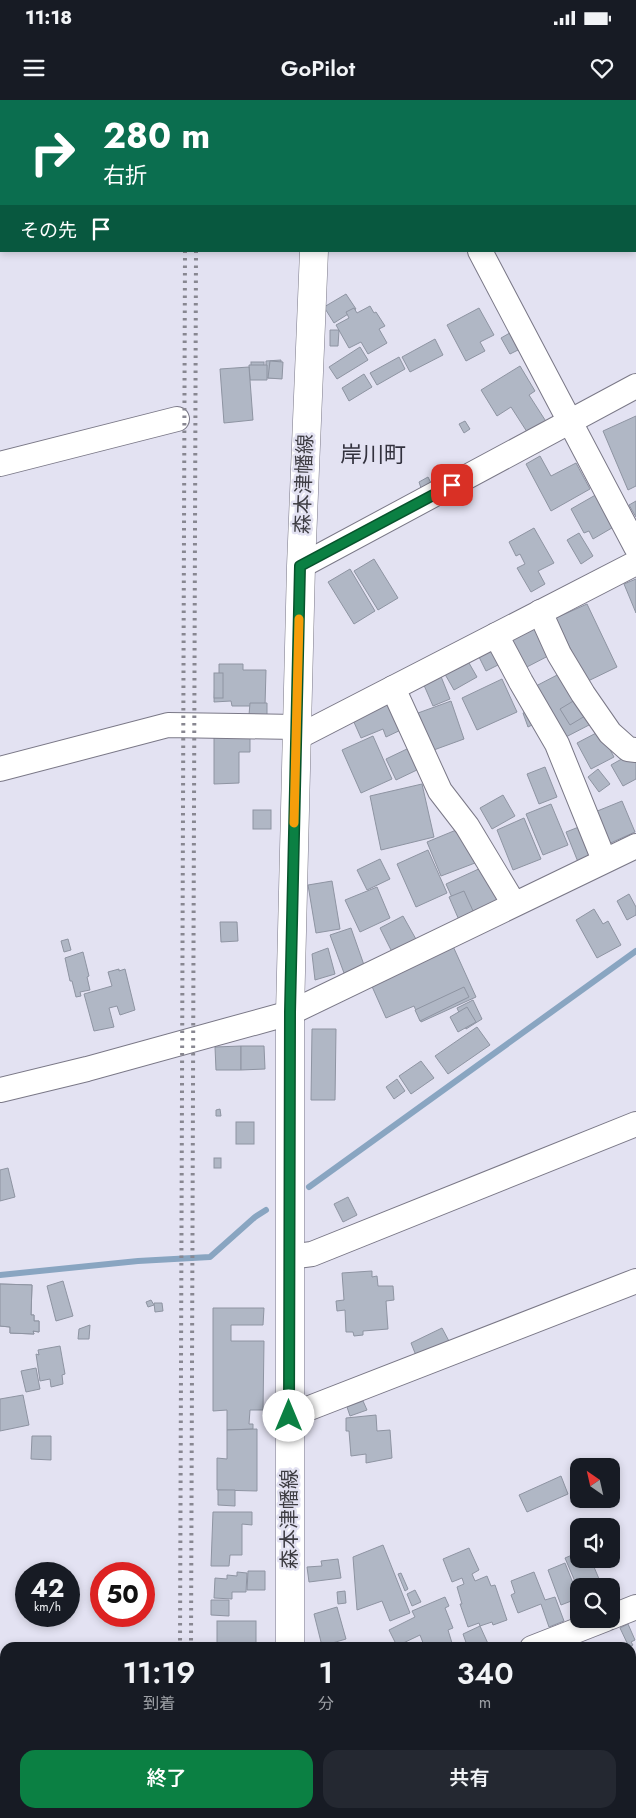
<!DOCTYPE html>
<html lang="ja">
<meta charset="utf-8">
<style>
:root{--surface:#171b24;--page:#242831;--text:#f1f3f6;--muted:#9ea1a6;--accent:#0b8043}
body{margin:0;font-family:Jost,"Noto Sans JP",sans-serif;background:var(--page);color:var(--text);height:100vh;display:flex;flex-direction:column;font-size:19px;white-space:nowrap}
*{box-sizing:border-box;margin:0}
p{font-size:16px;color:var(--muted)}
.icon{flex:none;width:28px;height:28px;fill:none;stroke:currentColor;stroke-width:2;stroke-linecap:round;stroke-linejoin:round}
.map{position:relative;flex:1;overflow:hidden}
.details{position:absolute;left:0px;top:1542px;width:636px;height:176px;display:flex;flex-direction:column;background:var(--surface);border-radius:15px 15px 0 0;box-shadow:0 2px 8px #0003}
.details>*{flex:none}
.guide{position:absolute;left:0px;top:0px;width:636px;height:152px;box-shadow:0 2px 8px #0003;background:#0b6e4f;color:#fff;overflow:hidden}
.needle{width:32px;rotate:326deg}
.fabs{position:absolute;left:570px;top:1358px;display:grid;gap:10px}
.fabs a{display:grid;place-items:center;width:50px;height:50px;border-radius:10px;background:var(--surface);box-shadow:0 2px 8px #0003;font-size:25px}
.speed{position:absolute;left:15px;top:1462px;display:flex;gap:10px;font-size:25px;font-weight:700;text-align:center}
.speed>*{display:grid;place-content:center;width:65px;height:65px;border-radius:50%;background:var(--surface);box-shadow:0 2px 8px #0003;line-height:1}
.speed small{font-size:12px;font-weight:400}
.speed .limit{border:8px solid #d22;background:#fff;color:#111}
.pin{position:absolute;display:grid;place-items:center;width:42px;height:42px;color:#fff;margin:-21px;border-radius:10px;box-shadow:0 2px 8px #0006}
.me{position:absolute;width:55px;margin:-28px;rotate:0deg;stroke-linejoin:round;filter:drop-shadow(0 0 4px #0008)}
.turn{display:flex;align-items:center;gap:18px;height:105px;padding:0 20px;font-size:22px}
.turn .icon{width:65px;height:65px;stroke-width:2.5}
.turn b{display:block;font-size:35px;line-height:42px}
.then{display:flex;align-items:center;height:48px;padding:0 20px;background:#0003;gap:10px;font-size:19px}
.eta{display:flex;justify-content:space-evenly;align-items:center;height:85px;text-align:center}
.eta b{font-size:30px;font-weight:600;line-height:35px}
.primary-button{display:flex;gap:10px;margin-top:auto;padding:10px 20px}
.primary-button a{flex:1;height:58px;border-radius:15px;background:var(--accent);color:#fff;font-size:20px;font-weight:600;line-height:58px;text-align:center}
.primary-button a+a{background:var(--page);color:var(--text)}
.status{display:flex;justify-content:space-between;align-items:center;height:35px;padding:0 25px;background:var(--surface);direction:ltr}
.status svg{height:14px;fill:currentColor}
header{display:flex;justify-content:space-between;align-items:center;height:65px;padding:0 20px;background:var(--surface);font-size:22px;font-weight:600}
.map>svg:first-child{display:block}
</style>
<div class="status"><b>11:18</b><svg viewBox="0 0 49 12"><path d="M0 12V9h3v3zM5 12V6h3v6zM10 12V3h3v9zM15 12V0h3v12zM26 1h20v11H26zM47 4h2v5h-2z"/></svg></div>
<header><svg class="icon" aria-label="menu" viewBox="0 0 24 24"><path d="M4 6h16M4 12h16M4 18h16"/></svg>GoPilot<svg class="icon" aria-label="heart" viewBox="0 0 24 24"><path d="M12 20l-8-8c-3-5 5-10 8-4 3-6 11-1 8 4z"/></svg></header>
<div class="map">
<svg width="636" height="1718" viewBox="0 0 636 1718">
<rect width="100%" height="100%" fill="#e3e2f2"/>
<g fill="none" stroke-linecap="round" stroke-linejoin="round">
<g stroke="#89a5c1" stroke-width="6">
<polyline points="309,1087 636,851"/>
<polyline points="0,1175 138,1161 210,1157 255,1117 266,1110"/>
</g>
</g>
<g fill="#b0b7c5" stroke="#8e94a2">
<rect x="220" y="0" width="29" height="1"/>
<polygon points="346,194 356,209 334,223 324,207"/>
<polygon points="370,206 374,213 376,212 385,226 379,229 387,243 368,254 361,242 349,248 336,225 349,218 346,212 354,208 357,213"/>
<polygon points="479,208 494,235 480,242 485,251 466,261 447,225"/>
<polygon points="330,230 339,230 338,246 330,246"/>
<polygon points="515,230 524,247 510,254 501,238"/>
<polygon points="435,239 443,255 410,272 402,257"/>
<polygon points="360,247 368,260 337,279 329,267"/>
<polygon points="399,257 405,269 377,285 370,273"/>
<polygon points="281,260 281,278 266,278 266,261"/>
<polygon points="270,261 283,262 282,279 268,278"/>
<rect x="251" y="262" width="13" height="15"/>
<polygon points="249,265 267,265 267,280 250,280"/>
<polygon points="520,266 535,291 529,295 547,323 529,335 511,307 497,316 481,290"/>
<polygon points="249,267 253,320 224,323 220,269"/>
<polygon points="364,274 372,287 349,301 342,288"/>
<polygon points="636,316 636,386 628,390 603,331"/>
<polygon points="465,321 470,329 464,333 459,324"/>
<polygon points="540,356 551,376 576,363 590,389 551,411 526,364"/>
<polygon points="428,377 431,383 421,388 419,382"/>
<polygon points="599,393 617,425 593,439 589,431 584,433 571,409"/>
<polygon points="636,401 636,417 629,405"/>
<polygon points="534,428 554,463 538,471 545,484 531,492 517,468 525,464 520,454 516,456 509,442"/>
<polygon points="579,433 593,456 581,464 567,440"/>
<polygon points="374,459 398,498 378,510 354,471"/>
<polygon points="350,469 375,511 354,524 328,482"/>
<polygon points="636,479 636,513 624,484"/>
<polygon points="587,504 617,567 586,582 556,518"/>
<polygon points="537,523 552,554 523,569 508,538"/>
<polygon points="495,542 504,562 486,571 478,555"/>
<polygon points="465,556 477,577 454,590 442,569"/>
<polygon points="219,564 243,564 243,570 266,570 265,606 232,606 231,601 214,602 215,576 219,576"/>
<polygon points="438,569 450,599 433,606 420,576"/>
<polygon points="563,572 591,624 562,639 534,587"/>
<rect x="214" y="573" width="9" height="25"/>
<polygon points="502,579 517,612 477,630 462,598"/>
<polygon points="392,599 405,628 386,637 383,629 361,638 353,620"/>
<polygon points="575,600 585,616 570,625 560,609"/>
<polygon points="451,601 464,639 431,651 418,613"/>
<polygon points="250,603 267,603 267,615 249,615"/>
<polygon points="533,609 538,622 528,627 523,613"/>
<polygon points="600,631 614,657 591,669 577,643"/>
<polygon points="250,634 250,652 239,652 239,683 214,684 214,635"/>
<polygon points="373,636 392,679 361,693 342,650"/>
<polygon points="409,648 419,669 396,680 386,659"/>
<polygon points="634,652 636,655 636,679 623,686 611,665"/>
<polygon points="545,667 557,697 539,704 527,674"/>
<polygon points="598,669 610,684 599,692 588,677"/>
<polygon points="422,684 434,737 381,750 370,696"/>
<polygon points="503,695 515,716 492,729 480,708"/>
<polygon points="622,701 635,732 604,746 590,714"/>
<polygon points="551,704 568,745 543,755 526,714"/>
<rect x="253" y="710" width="18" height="19"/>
<polygon points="524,718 541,759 513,770 497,730"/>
<polygon points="584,725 596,755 578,762 566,732"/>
<polygon points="461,728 475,763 441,776 427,742"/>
<polygon points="428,750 447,793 416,807 397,764"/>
<polygon points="380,759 390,779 367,790 357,770"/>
<polygon points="483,767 500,804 462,820 446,784"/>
<polygon points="332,781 340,829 316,833 308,785"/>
<polygon points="377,787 390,818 360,832 345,800"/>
<polygon points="464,791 474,813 459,820 449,797"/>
<polygon points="629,794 636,807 636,815 627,820 617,801"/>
<polygon points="594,809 603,824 608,821 621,845 597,858 576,820"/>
<polygon points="403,816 417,841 393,854 380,828"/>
<polygon points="220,822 237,822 238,841 221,842"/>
<polygon points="351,828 364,865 344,873 330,835"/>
<polygon points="68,839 71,850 64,852 61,841"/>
<polygon points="452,844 476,897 421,922 414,906 386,918 370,882"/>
<polygon points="328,848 335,874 315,880 312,854"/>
<polygon points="83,852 89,876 87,877 90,890 80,892 81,896 76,897 72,881 70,881 65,858"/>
<polygon points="119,869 119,871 125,869 135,910 120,915 117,906 109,908 114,927 94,931 84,894 112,886 108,872"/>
<polygon points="464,887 469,897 420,921 415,910"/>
<polygon points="473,900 482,919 466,929 457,908"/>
<polygon points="467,907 476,922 458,932 450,917"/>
<polygon points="477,927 490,945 448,974 435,956"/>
<polygon points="312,929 336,929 335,1000 311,1000"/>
<polygon points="241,946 241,970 216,970 215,947"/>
<polygon points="241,946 264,946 265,969 241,970"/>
<polygon points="421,961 434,978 411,994 399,976"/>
<polygon points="397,979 405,991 394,999 386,987"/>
<polygon points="220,1009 221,1016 216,1016 216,1010"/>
<rect x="236" y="1022" width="18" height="22"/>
<rect x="214" y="1058" width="7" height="10"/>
<polygon points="8,1068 15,1097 0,1101 0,1070"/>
<polygon points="348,1097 357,1115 343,1122 334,1104"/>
<polygon points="372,1171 372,1177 377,1176 378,1186 393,1186 394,1200 386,1201 388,1229 363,1231 363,1235 354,1236 353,1232 346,1232 345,1210 337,1211 336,1201 344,1200 342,1173"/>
<polygon points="63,1181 73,1216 56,1221 47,1186"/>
<polygon points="0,1184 32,1185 31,1215 34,1215 34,1221 39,1221 39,1232 33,1231 34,1234 10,1233 10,1227 0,1226"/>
<polygon points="0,1184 32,1185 31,1215 34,1215 34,1221 39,1221 39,1232 33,1231 34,1234 10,1233 10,1227 0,1226"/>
<polygon points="151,1200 154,1205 148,1207 146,1202"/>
<polygon points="154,1203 162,1203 163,1211 155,1212"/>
<polygon points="213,1208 264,1208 263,1225 231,1225 231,1241 264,1241 263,1310 250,1310 249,1324 253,1324 253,1329 227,1330 227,1310 213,1311"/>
<polygon points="90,1225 89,1239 78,1239 79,1229"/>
<polygon points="442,1228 450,1243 417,1258 411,1243"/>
<polygon points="60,1246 65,1274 62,1275 63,1284 51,1287 50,1279 40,1281 36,1254 39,1255 38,1250"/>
<polygon points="36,1268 40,1289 26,1292 21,1271"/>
<polygon points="23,1295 29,1325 0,1331 0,1299"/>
<polygon points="363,1301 367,1310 350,1316 347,1307"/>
<polygon points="376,1315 377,1331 390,1330 392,1358 366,1363 366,1354 351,1356 349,1331 346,1331 346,1318"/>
<polygon points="257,1329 257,1391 217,1390 217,1358 227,1359 227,1330"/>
<polygon points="32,1336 51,1336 51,1360 31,1359"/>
<polygon points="561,1376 568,1394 527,1412 519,1395"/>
<polygon points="218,1390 235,1390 235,1406 218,1405"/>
<polygon points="213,1412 252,1412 252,1425 242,1424 242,1455 230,1455 229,1466 211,1466"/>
<polygon points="383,1445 410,1513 390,1521 382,1501 357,1510 353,1457"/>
<polygon points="469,1448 479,1470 472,1474 475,1481 487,1476 491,1486 495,1485 507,1520 493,1525 492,1522 480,1526 479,1523 468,1527 460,1504 462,1504 457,1487 464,1484 462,1478 452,1482 443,1459"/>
<polygon points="579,1452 579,1459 602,1459 604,1463 594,1467 602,1486 579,1486 579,1491 565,1458"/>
<polygon points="338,1459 341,1478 309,1482 307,1467 322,1466 321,1461"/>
<polygon points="565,1463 579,1498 561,1505 548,1470"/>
<polygon points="248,1471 265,1471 265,1490 247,1490"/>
<polygon points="237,1472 247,1473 246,1492 232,1492 232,1499 214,1498 215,1478 227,1479 227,1475 237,1476"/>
<polygon points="534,1472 545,1500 555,1497 564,1521 549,1527 541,1504 518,1513 511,1495 515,1493 511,1481"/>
<polygon points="401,1473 408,1489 405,1491 398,1474"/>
<polygon points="415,1490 421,1502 412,1506 407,1494"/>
<polygon points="345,1491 346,1503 338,1504 337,1492"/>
<polygon points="445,1497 449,1506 445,1508 453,1528 448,1530 452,1543 441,1548 425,1548 420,1535 397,1546 389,1530 415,1517 412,1511"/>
<polygon points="211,1500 229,1500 229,1516 211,1515"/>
<polygon points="337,1507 346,1539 322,1546 314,1514"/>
<rect x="217" y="1521" width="39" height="24"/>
<polygon points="628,1524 635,1540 631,1542 633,1545 629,1547 620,1528"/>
<polygon points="480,1526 490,1548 468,1548 463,1534"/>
<polygon points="0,1589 5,1589 5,1616 0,1615"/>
<polygon points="0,1667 4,1667 5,1701 0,1701"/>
<polygon points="14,1714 14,1718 0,1718 0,1715"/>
<polygon points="349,1714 394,1714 384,1718 351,1718"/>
</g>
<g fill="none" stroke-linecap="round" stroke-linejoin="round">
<g stroke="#7a7887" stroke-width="26">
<g id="minor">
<polyline points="538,1 540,0"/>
<polyline points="480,151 636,447"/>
<polyline points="0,364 177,319"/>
<polyline points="301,466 636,286"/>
<polyline points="540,512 559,554 583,594 610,633 628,649 636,650"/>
<polyline points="496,535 521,582 557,644 604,760"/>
<polyline points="393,588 440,691 467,726 514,804"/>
<polyline points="296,638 636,463"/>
<polyline points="0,669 168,625 296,627"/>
<polyline points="0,990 87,969 290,913 636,746"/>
<polyline points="289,1157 312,1154 636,1024"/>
<polyline points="289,1316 636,1181"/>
<polyline points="611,1517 636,1507"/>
<polyline points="532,1548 606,1519"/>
<polyline points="631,1674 636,1672"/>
<polyline points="104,1718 114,1714"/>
<polyline points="524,1718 534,1714"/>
</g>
</g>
<g stroke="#7a7887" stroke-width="29">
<g id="major">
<polyline points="318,1 318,0"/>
<polyline points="290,1548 290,913 301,466 314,151"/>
<polyline points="289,1718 289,1714"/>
</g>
</g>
<use href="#minor" stroke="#fff" stroke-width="24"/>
<use href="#major" stroke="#fff" stroke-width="28"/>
<g stroke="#888791" stroke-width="4" stroke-dasharray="2.5 5" stroke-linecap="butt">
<polyline points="185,1 185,0"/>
<polyline points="196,1 196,0"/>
<polyline points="180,1548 185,151"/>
<polyline points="191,1548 196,151"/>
<polyline points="179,1718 179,1714"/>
<polyline points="191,1718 191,1714"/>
</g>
</g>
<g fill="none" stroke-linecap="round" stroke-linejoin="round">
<g stroke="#07532c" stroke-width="12">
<polyline id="route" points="289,1316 290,912 300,466 452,385"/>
</g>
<use href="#route" stroke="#0b8043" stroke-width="9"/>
<polyline stroke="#f59e0b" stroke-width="9" points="294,723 299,519"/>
</g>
<g text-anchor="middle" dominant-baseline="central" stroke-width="5" stroke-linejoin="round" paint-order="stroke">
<g font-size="20" fill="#3d3c42" stroke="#e3e2f2">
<text transform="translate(304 384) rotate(-88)">森本津幡線</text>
<text transform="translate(289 1419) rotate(-90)">森本津幡線</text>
</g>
<g font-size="22" fill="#33323e" stroke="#e3e2f2">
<text x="373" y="354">岸川町</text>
</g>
</g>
</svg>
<div class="fabs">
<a><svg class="needle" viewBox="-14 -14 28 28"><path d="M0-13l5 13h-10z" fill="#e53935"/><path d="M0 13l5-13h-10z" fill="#9ea1a6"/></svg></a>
<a><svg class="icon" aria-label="sound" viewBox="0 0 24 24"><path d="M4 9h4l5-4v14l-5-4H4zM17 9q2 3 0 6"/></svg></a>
<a><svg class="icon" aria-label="search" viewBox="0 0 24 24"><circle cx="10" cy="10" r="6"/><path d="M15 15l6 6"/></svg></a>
</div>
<div class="speed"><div>42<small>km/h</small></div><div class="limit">50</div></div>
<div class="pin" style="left:452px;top:385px;background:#d93025"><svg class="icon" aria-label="arrive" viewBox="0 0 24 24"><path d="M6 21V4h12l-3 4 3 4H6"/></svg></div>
<svg class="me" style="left:289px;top:1316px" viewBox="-20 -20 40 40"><circle r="19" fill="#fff"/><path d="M0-13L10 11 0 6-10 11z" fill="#0b8043"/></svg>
<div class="guide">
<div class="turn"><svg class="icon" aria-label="right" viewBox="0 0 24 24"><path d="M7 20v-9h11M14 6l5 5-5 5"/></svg><div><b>280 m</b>右折</div></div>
<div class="then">その先<svg class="icon" aria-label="arrive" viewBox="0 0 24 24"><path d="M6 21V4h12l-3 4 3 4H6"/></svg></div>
</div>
<section class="details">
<div class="eta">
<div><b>11:19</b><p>到着</p></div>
<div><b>1</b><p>分</p></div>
<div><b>340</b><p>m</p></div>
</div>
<div class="primary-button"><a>終了</a><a>共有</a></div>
</section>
</div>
